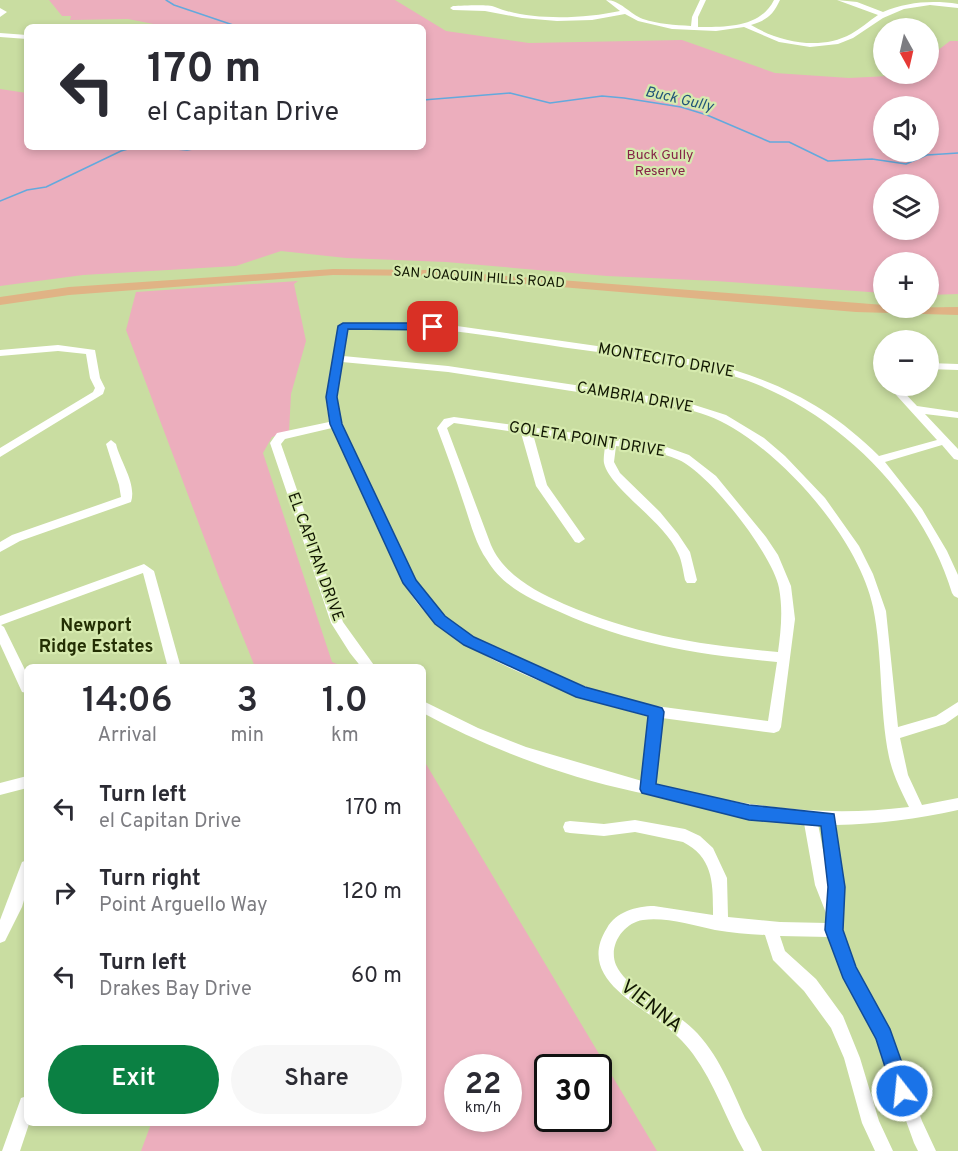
<!DOCTYPE html>
<meta charset="utf-8">
<style>
:root{--surface:#fff;--page:#f7f7f7;--text:#2b2b33;--muted:#7c7c81;--accent:#0b8043}
body{margin:0;font-family:Overpass,sans-serif;background:var(--page);color:var(--text);height:100vh;display:flex;flex-direction:column;font-size:22px;white-space:nowrap}
*{box-sizing:border-box;margin:0}
p{font-size:20px;color:var(--muted)}
.icon{flex:none;width:33px;height:33px;fill:none;stroke:currentColor;stroke-width:2;stroke-linecap:round;stroke-linejoin:round}
.map{position:relative;flex:1;overflow:hidden}
.drawer{position:absolute;left:24px;top:664px;width:402px;height:462px;display:flex;flex-direction:column;background:var(--surface);border-radius:9px;box-shadow:0 3px 9px #0003}
.drawer>*{flex:none}
.banner{position:absolute;left:24px;top:24px;width:402px;height:126px;border-radius:9px;box-shadow:0 3px 9px #0003;background:#fff;color:var(--text);overflow:hidden}
.needle{width:39px;rotate:172deg}
.controls{position:absolute;left:873px;top:18px;display:grid;gap:12px}
.controls a{display:grid;place-items:center;width:66px;height:66px;border-radius:50%;background:var(--surface);box-shadow:0 3px 9px #0003;font-size:30px}
.speed{position:absolute;left:444px;top:1054px;display:flex;gap:12px;font-size:30px;font-weight:700;text-align:center}
.speed>*{display:grid;place-content:center;width:78px;height:78px;border-radius:50%;background:var(--surface);box-shadow:0 3px 9px #0003;line-height:1}
.speed small{font-size:15px;font-weight:400}
.speed .limit{border:3px solid #111;border-radius:9px;background:#fff;color:#111}
.pin{position:absolute;display:grid;place-items:center;width:51px;height:51px;color:#fff;margin:-26px;border-radius:12px;box-shadow:0 3px 9px #0006}
.me{position:absolute;width:66px;margin:-33px;rotate:344deg;stroke-linejoin:round;filter:drop-shadow(0 0 4px #0008)}
.turn{display:flex;align-items:center;gap:21px;height:126px;padding:0 24px;font-size:27px}
.turn .icon{width:78px;height:78px;stroke-width:2.5}
.turn b{display:block;font-size:42px;line-height:51px}
.eta{display:flex;justify-content:space-evenly;align-items:center;height:102px;text-align:center}
.eta b{font-size:36px;font-weight:600;line-height:42px}
.primary-button{display:flex;gap:12px;margin-top:auto;padding:12px 24px}
.primary-button a{flex:1;height:69px;border-radius:36px;background:var(--accent);color:#fff;font-size:24px;font-weight:600;line-height:69px;text-align:center}
.primary-button a+a{background:var(--page);color:var(--text)}
ul{padding:0;list-style:none}
li{display:flex;align-items:center;gap:18px;height:84px;padding:0 24px}
li div{flex:1}
li b{display:block;font-size:22px}
li em{font-style:normal}
.map>svg:first-child{display:block}
</style>
<div class="map">
<svg width="958" height="1151" viewBox="0 0 958 1151">
<rect width="100%" height="100%" fill="#c9dda1"/>
<g fill="#ecaebd" fill-rule="evenodd">
<path d="M49 0H395L446 31 529 43 682 40 775 73 849 78 928 74 929 57 950 41H958V294L929 295 928 262H884L883 293 716 281 607 276 446 262 346 258 281 251 236 266 83 275 0 286V89L27 93V147H423V27H169L128 19 70 20 71 16H62ZM884 106H928V152H884ZM884 184H928V230H884Z"/>
<polygon points="298,281 294,284 306,341 291,394 289,432 272,437 263,453 332,662 344,667 255,667 220,580 126,330 136,292"/>
<path d="M423 759 657 1151H141L151 1124H423ZM458 1068H508V1119H458ZM548 1068H598V1119H548Z"/>
</g>
<g fill="none" stroke-linecap="round" stroke-linejoin="round">
<g stroke="#63a9dd" stroke-width="1.5">
<polyline points="166,0 174,5 239,27"/>
<polyline points="423,100 510,93 550,103 602,96 624,98 681,107 707,115 770,142 789,142 828,161 872,159 906,164 927,155 958,153"/>
<polyline points="154,147 187,150 206,147"/>
<polyline points="0,201 27,190 46,187 121,151 135,147"/>
</g>
<g fill="#fff" fill-rule="evenodd">
<path d="M606 0C620 0 630 14 643 19 658 24 675 25 691 26L692 17 700 0H706L698 17V27C726 27 760 28 774 0H780C773 15 767 20 751 25 779 42 820 51 851 34 860 29 869 21 878 15L837 0 857 2 883 12C907 2 932 0 958 4V8L930 5 904 9 883 18 853 38 838 44 810 47 779 42 744 27 716 31 672 29 638 21 625 14 592 20 557 21 522 18 485 11 453 10 450 8 453 6C463 6 487 4 495 7 529 21 583 19 620 11Z"/>
<polygon points="0,8 7,12 0,17"/>
<polygon points="0,33 27,35 27,39 0,37"/>
<path d="M343 323 450 325 702 361C773 379 827 404 879 456L937 440 888 386H898L917 406 958 412V418L925 414 958 449V460L954 459 942 445 885 462 922 509 947 551 958 575V598L954 596 952 593C922 493 830 404 730 375 683 361 632 357 583 350 539 344 496 336 452 331 418 328 382 330 347 329L343 356 448 366 682 401 726 415 764 438 785 456 825 498 859 546 873 574 886 611 898 727 936 716 958 702V715L945 724 900 738 908 775 922 805 958 798V810C917 819 878 824 836 825L843 887 842 930 846 946 857 970 889 1029 922 1121 936 1151H918L914 1143 877 1040 839 966 829 937 780 936 785 951 816 979 843 1016 860 1058 879 1121 893 1151H875L862 1123 844 1058 831 1028 804 991 773 960 765 935C748 934 731 933 715 930 692 925 666 917 643 920 623 923 608 946 616 965 628 991 672 1008 693 1029 718 1053 731 1087 745 1118 751 1129 757 1140 762 1151H744C726 1119 715 1084 693 1054 684 1042 673 1031 660 1022 630 1000 578 974 607 928 616 912 636 906 654 906L713 915C713 884 714 858 683 842L635 832 604 836 570 833 565 832 563 827 565 822 570 821 604 824 635 820 685 829 700 836 713 848 727 878 728 917 780 922 827 923 826 913 815 885 804 823C751 820 702 805 651 795 573 780 493 751 423 713V701L478 728 526 747 642 781 649 716C586 703 467 659 424 611 404 590 394 562 382 536 365 500 348 464 332 428L285 439 281 444 343 622 376 668H362L350 653 331 623 270 443 277 433 329 422 326 397 338 326ZM342 362 448 372 682 408C699 412 717 418 733 428 789 461 859 541 873 607 883 656 879 708 889 757 893 775 901 791 909 807 819 818 743 806 655 784L662 718 774 733 779 731 781 727 795 619 791 586 778 555 766 537 716 476 689 455 658 444 454 417 444 419 437 428C446 452 455 476 463 501 470 521 475 543 487 560 503 587 532 600 560 612 630 644 701 655 777 662L768 721 656 706 619 699 557 676 490 646 458 628 432 605 415 581 340 424 336 397ZM454 423 521 433 536 486 575 542 579 543 585 539 547 485 533 434 605 444C605 450 603 458 604 463 610 489 665 522 678 553 682 561 683 571 685 580L687 583H695L697 580 690 552 678 534 660 512 620 473 614 462 616 446C638 449 659 451 679 460 710 474 773 555 779 588 783 610 781 630 778 652 700 645 636 635 564 604 535 591 504 575 491 545L447 428ZM818 824 821 825 827 870Z"/>
<polygon points="58,345 95,350 100,378 105,388 103,394 0,457 0,448 93,392 95,388 90,378 86,354 58,351 0,356 0,350"/>
<polygon points="928,363 958,364 958,370 928,369"/>
<polygon points="884,364 884,378 879,375 879,367"/>
<path d="M111 440 116 444C120 461 137 484 131 502L20 541 0 552V542L12 535 121 497 119 485 106 444Z"/>
<polygon points="144,564 154,571 181,668 168,668 143,573 1,625 4,627 27,674 27,693 22,692 0,644 0,616"/>
<polygon points="27,776 27,788 0,795 0,783"/>
<polygon points="27,860 27,890 22,907 5,941 0,943 0,920 22,862"/>
<polygon points="27,1096 27,1124 29,1124 20,1151 2,1151 21,1098"/>
</g>
<polygon fill="#e0b385" fill-rule="evenodd" points="333,269 430,270 884,305 884,308 958,307 958,315 856,312 430,276 333,275 69,295 0,305 0,297 69,287"/>
</g>
<polygon fill="#1a73e8" stroke="#114b97" stroke-width="1.5" points="343,323 433,323 439,327 433,330 348,329 337,397 342,424 416,580 445,616 474,637 585,687 662,708 664,712 656,784 749,805 834,814 845,887 843,930 856,967 890,1029 912,1091 909,1098 902,1101 895,1098 876,1039 843,978 825,930 828,887 821,826 749,820 642,793 640,789 648,716 576,697 464,645 435,624 403,583 330,424 326,397 338,326"/>
<g text-anchor="middle" dominant-baseline="central" stroke-width="4.5" stroke-linejoin="round" paint-order="stroke">
<g font-size="14" fill="#852447" stroke="#d6eaae">
<text x="660" y="155">Buck Gully<tspan x="660" dy="16">Reserve</tspan></text>
</g>
<g font-size="14" fill="#111702" stroke="#d6eaae">
<text transform="translate(479 278) rotate(4)">SAN JOAQUIN HILLS ROAD</text>
</g>
<g font-size="15" font-style="italic" fill="#225579" stroke="#d6eaae">
<text transform="translate(679 100) rotate(13)">Buck Gully</text>
</g>
<g font-size="16" fill="#111702" stroke="#d6eaae">
<text transform="translate(666 361) rotate(10)">MONTECITO DRIVE</text>
<text transform="translate(635 398) rotate(10)">CAMBRIA DRIVE</text>
<text transform="translate(587 440) rotate(9)">GOLETA POINT DRIVE</text>
<text transform="translate(315 557) rotate(70)">EL CAPITAN DRIVE</text>
</g>
<g font-size="18" font-weight="bold" fill="#232e03" stroke="#d6eaae">
<text x="96" y="626">Newport<tspan x="96" dy="21">Ridge Estates</tspan></text>
</g>
<g font-size="20" fill="#111702" stroke="#d6eaae">
<text transform="translate(651 1007) rotate(38)">VIENNA</text>
</g>
</g>
</svg>
<div class="controls">
<a><svg class="needle" viewBox="-14 -14 28 28"><path d="M0-13l5 13h-10z" fill="#e53935"/><path d="M0 13l5-13h-10z" fill="#7c7c81"/></svg></a>
<a><svg class="icon" aria-label="sound" viewBox="0 0 24 24"><path d="M4 9h4l5-4v14l-5-4H4zM17 9q2 3 0 6"/></svg></a>
<a><svg class="icon" aria-label="layers" viewBox="0 0 24 24"><path d="M12 4l9 5-9 5-9-5zM3 14l9 5 9-5"/></svg></a>
<a>+</a>
<a>−</a>
</div>
<div class="speed"><div>22<small>km/h</small></div><div class="limit">30</div></div>
<div class="pin" style="left:433px;top:327px;background:#d93025"><svg class="icon" aria-label="arrive" viewBox="0 0 24 24"><path d="M6 21V4h12l-3 4 3 4H6"/></svg></div>
<svg class="me" style="left:902px;top:1091px" viewBox="-20 -20 40 40"><circle r="17" fill="#1a73e8" stroke="#fff" stroke-width="3"/><path d="M0-11L8 9 0 5-8 9z" fill="#fff"/></svg>
<div class="banner">
<div class="turn"><svg class="icon" aria-label="left" viewBox="0 0 24 24"><path d="M17 20v-9H6M10 6l-5 5 5 5"/></svg><div><b>170 m</b>el Capitan Drive</div></div>
</div>
<section class="drawer">
<div class="eta">
<div><b>14:06</b><p>Arrival</p></div>
<div><b>3</b><p>min</p></div>
<div><b>1.0</b><p>km</p></div>
</div>
<ul>
<li><svg class="icon" aria-label="left" viewBox="0 0 24 24"><path d="M17 20v-9H6M10 6l-5 5 5 5"/></svg><div><b>Turn left</b><p>el Capitan Drive</p></div><em>170 m</em></li>
<li><svg class="icon" aria-label="right" viewBox="0 0 24 24"><path d="M7 20v-9h11M14 6l5 5-5 5"/></svg><div><b>Turn right</b><p>Point Arguello Way</p></div><em>120 m</em></li>
<li><svg class="icon" aria-label="left" viewBox="0 0 24 24"><path d="M17 20v-9H6M10 6l-5 5 5 5"/></svg><div><b>Turn left</b><p>Drakes Bay Drive</p></div><em>60 m</em></li>
</ul>
<div class="primary-button"><a>Exit</a><a>Share</a></div>
</section>
</div>
